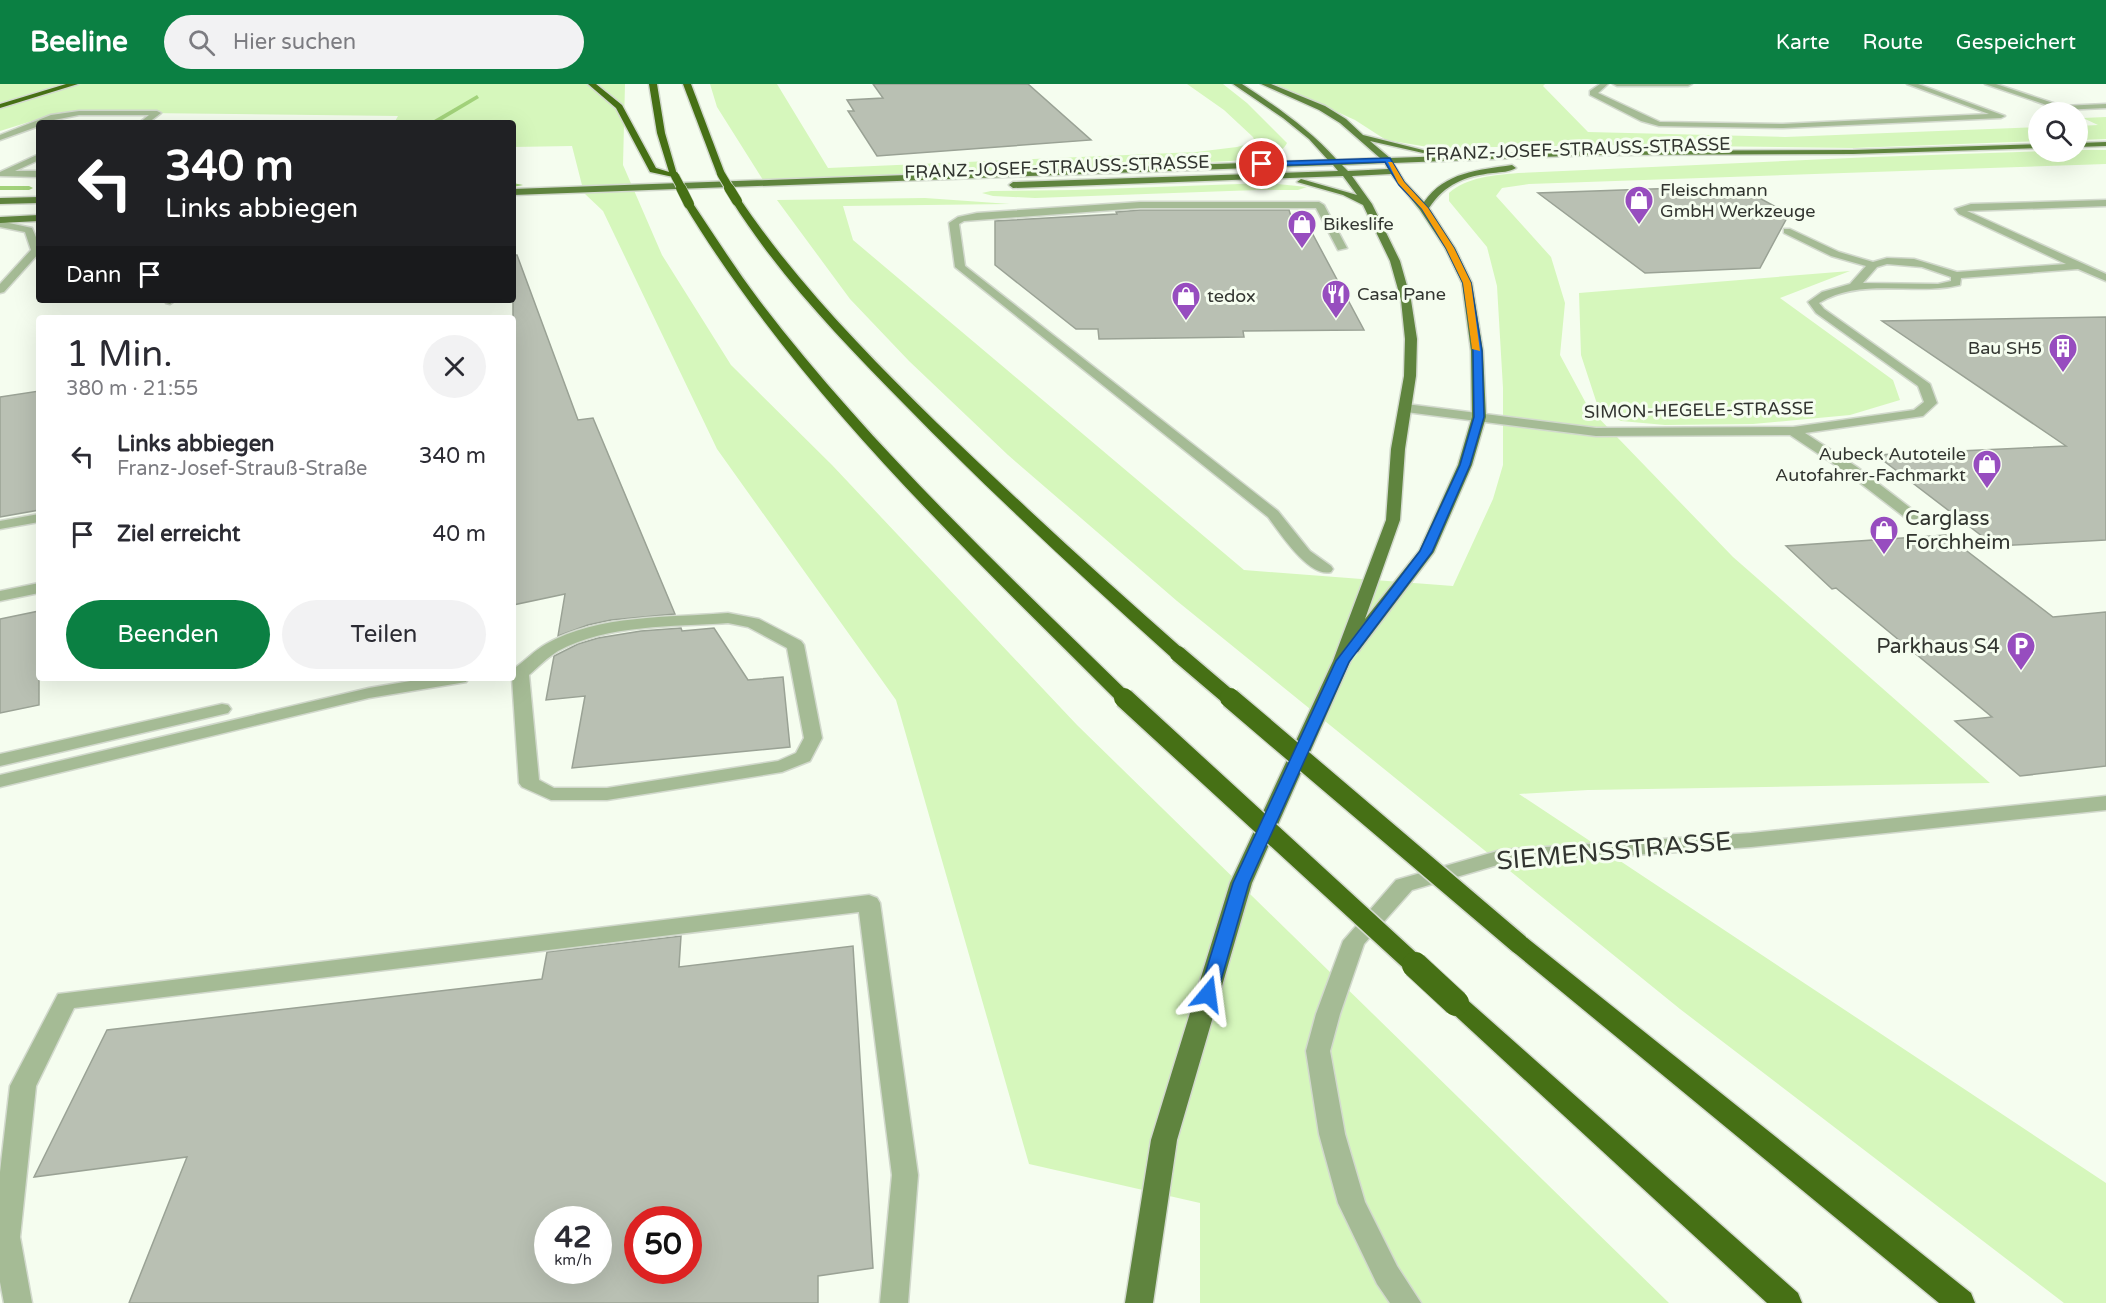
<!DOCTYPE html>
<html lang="de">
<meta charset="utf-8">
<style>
:root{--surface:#fff;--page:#f2f2f3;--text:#2b2b33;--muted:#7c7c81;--accent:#0b8043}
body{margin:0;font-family:"Varela Round",sans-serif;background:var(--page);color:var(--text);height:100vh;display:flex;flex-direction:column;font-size:22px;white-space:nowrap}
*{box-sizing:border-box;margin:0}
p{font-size:20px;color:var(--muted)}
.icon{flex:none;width:33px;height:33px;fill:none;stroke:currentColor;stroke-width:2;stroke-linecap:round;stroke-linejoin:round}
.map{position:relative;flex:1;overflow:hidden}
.panel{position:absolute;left:36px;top:231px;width:480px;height:366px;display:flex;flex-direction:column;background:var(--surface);border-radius:6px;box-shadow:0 6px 24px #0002}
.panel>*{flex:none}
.hud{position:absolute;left:36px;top:36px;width:480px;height:183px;border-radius:6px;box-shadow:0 6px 24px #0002;background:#202124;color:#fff;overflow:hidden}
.tools{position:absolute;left:2028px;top:18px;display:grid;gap:12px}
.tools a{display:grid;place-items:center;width:60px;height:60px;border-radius:50%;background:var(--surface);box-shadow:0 6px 24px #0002;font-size:30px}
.speed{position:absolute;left:534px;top:1122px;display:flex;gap:12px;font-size:30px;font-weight:700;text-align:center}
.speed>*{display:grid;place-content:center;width:78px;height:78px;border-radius:50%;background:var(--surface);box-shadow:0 6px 24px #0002;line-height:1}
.speed small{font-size:15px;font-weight:400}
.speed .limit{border:9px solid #d22;background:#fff;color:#111}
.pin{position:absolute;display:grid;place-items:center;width:51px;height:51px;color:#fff;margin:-26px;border:3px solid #fff;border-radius:50%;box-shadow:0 2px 6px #0007}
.me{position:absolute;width:66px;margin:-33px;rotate:16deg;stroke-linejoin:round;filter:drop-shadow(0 0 4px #0008)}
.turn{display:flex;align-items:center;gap:21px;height:126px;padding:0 30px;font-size:27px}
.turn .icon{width:78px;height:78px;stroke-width:2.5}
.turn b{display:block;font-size:42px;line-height:51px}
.then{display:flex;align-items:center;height:57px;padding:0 30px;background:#0003;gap:12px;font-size:22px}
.round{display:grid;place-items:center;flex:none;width:63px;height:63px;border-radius:32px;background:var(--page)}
.summary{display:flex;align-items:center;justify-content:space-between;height:102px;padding:0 30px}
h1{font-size:36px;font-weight:600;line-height:45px}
.primary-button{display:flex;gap:12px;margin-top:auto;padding:12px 30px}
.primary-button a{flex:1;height:69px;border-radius:36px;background:var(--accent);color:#fff;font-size:24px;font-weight:600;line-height:69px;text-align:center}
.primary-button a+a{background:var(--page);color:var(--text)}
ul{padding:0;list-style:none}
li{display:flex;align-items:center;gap:18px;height:78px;padding:0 30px}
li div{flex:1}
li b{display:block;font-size:22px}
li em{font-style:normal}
header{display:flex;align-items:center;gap:36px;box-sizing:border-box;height:84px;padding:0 30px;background:var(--accent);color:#fff}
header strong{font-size:28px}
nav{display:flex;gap:33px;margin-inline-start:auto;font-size:21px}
.search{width:420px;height:54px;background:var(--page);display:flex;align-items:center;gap:15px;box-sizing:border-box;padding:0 21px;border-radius:33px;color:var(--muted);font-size:22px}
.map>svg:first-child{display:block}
</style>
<header>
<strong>Beeline</strong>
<div class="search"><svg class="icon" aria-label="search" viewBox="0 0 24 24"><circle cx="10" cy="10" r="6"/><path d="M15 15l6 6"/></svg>Hier suchen</div>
<nav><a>Karte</a><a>Route</a><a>Gespeichert</a></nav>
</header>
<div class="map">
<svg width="2106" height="1219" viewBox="0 0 2106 1219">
<rect width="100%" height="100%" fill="#f5fdef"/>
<g fill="#d6f7bc">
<polygon points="0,0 625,0 623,81 662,171 731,281 832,381 1077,641 1669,1219 1200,1219 1200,1119 1029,1080 896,616 717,365 603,127 584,109 572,62 513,63 513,39 394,39 398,32 61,28 0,47"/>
<path d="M710 0H777L828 84 1196 68 1237 63 1255 58 1253 53 1224 26 1187 0H1223L1247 19 1287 59C1279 75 1248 75 1231 77L763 96 717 23Z"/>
<polygon points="1275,0 1545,0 1543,2 1588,48 1785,53 2038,43 2038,57 1853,64 1609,61 1434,64 1386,56 1355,36"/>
<polygon points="2106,33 2106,55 2078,56 2078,42 2098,41 2083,34"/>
<path d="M2078 66H2106V80L1529 100 1502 104 1496 112 1551 173 1565 219 1560 271 1588 323 1733 473 1990 699 1588 706 1519 710 2106 1099V1219H2064L1680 925 1177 517 1008 371 909 277 850 215 777 116 925 114 1010 120 843 122 853 156 1244 486 1453 502 1493 415 1503 381V304L1497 202 1487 163 1449 117V109C1466 93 1496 91 1518 89L1873 73Z"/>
<polygon points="1267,99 1307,103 1298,106 1257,106 1035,114 993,112 982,109 991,107 1075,106"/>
<polygon points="1850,187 1780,214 1893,296 1900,316 1850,331 1753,340 1665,341 1621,337 1599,326 1581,271 1579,209"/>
</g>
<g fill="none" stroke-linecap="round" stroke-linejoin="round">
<g fill="#a2d27a" fill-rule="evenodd">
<polygon points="477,11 479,14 437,39 429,39"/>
<polygon points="513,99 523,101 513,103"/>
<polygon points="0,102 29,102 33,104 29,106 0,106"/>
</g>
</g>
<g fill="#b9c0b3" stroke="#9aa295" stroke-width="1.5" fill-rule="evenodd">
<polygon points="873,0 1028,0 1091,56 877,72 848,27 854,27 847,16 883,14"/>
<polygon points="1737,102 1789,130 1760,184 1645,189 1538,109"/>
<polygon points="1140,126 1289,126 1291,132 1303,132 1364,246 1243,247 1244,253 1099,255 1098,245 1076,245 995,181 995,137 1117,130 1116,128"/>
<polygon points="513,171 517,171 578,336 593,334 675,530 611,536 588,541 558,552 565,510 513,521"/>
<polygon points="2106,233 2106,456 1995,462 1876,371 2066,362 1882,237"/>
<polygon points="39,307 39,426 0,433 0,313"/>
<polygon points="1946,451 2053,533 2106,528 2106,682 2020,692 1955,637 1992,633 1836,504 1832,505 1786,462"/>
<polygon points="39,527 39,621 0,629 0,535"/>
<polygon points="681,544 682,547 714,544 748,596 783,593 790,663 572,684 585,612 546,616 554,572 578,560 598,554 641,547"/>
<path d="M681 852 679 883 853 862 873 1184 818 1192V1219H129L187 1073 34 1093 107 946 542 895 547 868ZM548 1136H598V1186H548ZM638 1136H688V1186H638Z"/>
</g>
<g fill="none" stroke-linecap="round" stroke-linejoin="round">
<g stroke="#d2d9cd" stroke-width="3">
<g id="minor">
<polygon points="1600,0 1608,0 1598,9 1660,38 1783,40 1989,30 1907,0 1918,0 2005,32 2001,34 1783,44 1659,42 1641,37 1590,11 1590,7"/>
<polygon points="1613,0 1692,0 1688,2 1617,2"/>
<polygon points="1985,0 1996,0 2062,22 2106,20 2106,24 2061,26"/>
<polygon points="79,27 157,27 161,29 148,39 139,39 149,31 79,31 39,39 39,42 0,56 0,51 51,31"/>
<polygon points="39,70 39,76 15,87 39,87 39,93 0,92 0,88"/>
<path d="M2106 116V122L1967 127 2106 190V197L2078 185 1961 194 1960 201C1914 212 1861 193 1819 219L1824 225 1930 300 1937 319 1923 332 1805 349 1857 383 1917 429 1919 432 1917 435H1907L1847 389 1790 351 1596 352 1406 328 1400 324 1406 320 1596 344 1793 343 1914 326 1924 318 1918 302 1816 229 1808 218 1822 208 1850 200 1866 182 1831 172 1784 149V145H1790L1839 168 1873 178 1887 174 1914 175 1957 188 2066 180 1959 130 1955 125 1971 120ZM1887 180 1922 183 1951 193V197L1938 200 1863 199 1877 183Z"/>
<path d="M1140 118H1319L1324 121 1347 164 1338 166 1316 124H1140L964 137 959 140 965 182 1278 427 1310 467 1331 482 1333 485 1331 488C1309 494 1280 449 1268 433L955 183 949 139 958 133 977 129Z"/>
<polygon points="0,137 32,144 39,160 39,169 4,208 0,209 0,200 31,166 25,148 0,143"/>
<polygon points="165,216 176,216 170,220 166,219"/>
<polygon points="39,430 39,438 0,445 0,437"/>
<polygon points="39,499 39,509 0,517 0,507"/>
<path d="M728 529 759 535 801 557 804 561 822 654 810 677 782 688 607 716H551L522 703 519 699 512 594 513 583H516C526 576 535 566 546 560 599 530 669 534 728 529ZM728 539 748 543 787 564 804 654 796 669 778 677 607 704H554L539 696 529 591C538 583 548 573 558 567 608 540 673 543 728 539Z"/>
<polygon points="428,594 469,594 466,598 460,599 369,614 0,703 0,691 369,604"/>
<polygon points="222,620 228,621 231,625 228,629 0,682 0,670"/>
<polygon points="2106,712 2106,726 1751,763 1501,780 1412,806 1364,860 1340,930 1330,967 1345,1050 1365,1118 1397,1182 1421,1219 1390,1219 1377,1200 1338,1119 1319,1050 1306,967 1316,930 1343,857 1396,796 1501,766 1751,749"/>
<polygon points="869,811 877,814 880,819 918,1091 908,1219 880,1219 892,1091 859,828 74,924 36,1002 20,1153 32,1219 4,1219 0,1198 0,1088 10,1002 58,910"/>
</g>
</g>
<g stroke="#d2d9cd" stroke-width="3">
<g id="major">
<path d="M1233 0H1242C1277 23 1309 45 1337 76L1380 74 1340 39 1319 26 1261 0H1271L1325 22 1346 35 1363 51 1427 67 1423 69 1370 57 1390 74 1594 67 1853 66 2038 60V64L1853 70 1594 71 1393 79 1405 98 1424 118C1445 88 1478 86 1512 81L1516 84C1510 88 1501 88 1493 89 1465 92 1445 100 1429 124L1455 164 1472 199 1483 267 1486 333 1472 381 1434 468 1358 568 1354 569 1252 799 1177 1056 1153 1219H1125L1151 1056 1230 799 1333 577 1386 436 1391 365 1404 292 1405 255 1401 216 1390 177 1363 121 1343 111 1297 98 1301 95 1357 111 1343 92 1013 104 1009 101 1013 98 1338 87 1333 81 513 111V105L1328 76 1309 55 1283 34ZM1385 79 1388 85 1348 87 1342 81ZM1391 90 1420 126 1445 164 1462 199 1471 267 1472 333 1458 381 1419 467 1365 535 1400 436 1405 365 1416 292 1417 255 1411 216 1400 177 1372 120 1352 92Z"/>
<polygon points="2106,58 2106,62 2078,63 2078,59"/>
<polygon points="39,113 39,119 0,120 0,114"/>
<polygon points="39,131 39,137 0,139 0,133"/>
</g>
</g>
<g stroke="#d2d9cd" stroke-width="3">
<g id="highway">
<polygon points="66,0 78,0 0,24 0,20"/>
<polygon points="588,0 596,0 622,21 656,84 669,88 657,49 649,0 657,0 665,49 678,94 650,88 616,24"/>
<polygon points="683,0 691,0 725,90 724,92 717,90"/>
<path d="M734 115H740C796 198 866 269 937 339 1018 417 1100 492 1184 566L1187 570 1184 574H1172C1081 492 991 409 905 321 842 257 780 193 732 117Z"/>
<path d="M686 118H692C714 151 735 184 759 216 868 359 1001 484 1129 609L1132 613 1129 617H1117C962 462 798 308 684 120Z"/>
<polygon points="1519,852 1527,854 1971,1209 1975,1219 1939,1219 1511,866 1508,860 1511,854"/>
<polygon points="1456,910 1464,913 1798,1209 1802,1219 1767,1219 1448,925 1444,919 1448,913"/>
</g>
</g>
<use href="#minor" fill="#a5bb95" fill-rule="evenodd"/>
<use href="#major" fill="#5f843e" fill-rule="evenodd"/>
<use href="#highway" fill="#467015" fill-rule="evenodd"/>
<g stroke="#d2d9cd" stroke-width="10" stroke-linecap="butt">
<g id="highway-bridge-far4">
<polyline points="721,90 730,105"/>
<polyline points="675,92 682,105"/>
</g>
</g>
<g stroke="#d2d9cd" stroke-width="11" stroke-linecap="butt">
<g id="highway-bridge-far3">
<polyline points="681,104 689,120"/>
<polyline points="729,104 737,117"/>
</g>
</g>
<g stroke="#d2d9cd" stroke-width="19" stroke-linecap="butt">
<g id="highway-bridge-far2">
<polyline points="1178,570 1232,616"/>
<polyline points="1123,613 1126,616"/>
</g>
</g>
<g stroke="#d2d9cd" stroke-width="23" stroke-linecap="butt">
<g id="highway-bridge-far1">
<polyline points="1124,614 1416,882"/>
<polyline points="1230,614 1519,860"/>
</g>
</g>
<g stroke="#d2d9cd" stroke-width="28" stroke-linecap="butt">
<polyline id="highway-bridge" points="1415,881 1456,919"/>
</g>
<use href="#highway-bridge-far4" stroke="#467015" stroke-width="8"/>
<use href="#highway-bridge-far3" stroke="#467015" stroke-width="10"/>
<use href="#highway-bridge-far2" stroke="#467015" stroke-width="16"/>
<use href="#highway-bridge-far1" stroke="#467015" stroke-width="20"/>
<use href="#highway-bridge" stroke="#467015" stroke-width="26"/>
</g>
<polygon fill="#1a73e8" stroke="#114b97" stroke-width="1.5" points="1390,74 1404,98 1428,124 1454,164 1471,199 1482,267 1484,333 1470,381 1432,468 1349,578 1249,799 1217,910 1214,915 1208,917 1202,915 1199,910 1233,799 1336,577 1420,467 1460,381 1474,333 1473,267 1463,199 1446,164 1422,125 1399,101 1385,78 1262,82 1259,80 1262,78"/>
<polygon fill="#f59e0b" points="1388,78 1392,78 1404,98 1428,124 1454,164 1471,199 1480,267 1472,265 1463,199 1446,164 1422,125 1398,99"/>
<defs>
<g id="shop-pin" transform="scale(1.5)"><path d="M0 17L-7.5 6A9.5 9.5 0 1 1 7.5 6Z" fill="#974dbf" stroke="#f5fdef"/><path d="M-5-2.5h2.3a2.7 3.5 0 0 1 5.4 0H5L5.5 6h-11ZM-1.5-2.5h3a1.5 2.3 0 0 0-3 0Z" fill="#fff"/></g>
<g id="restaurant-pin" transform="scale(1.5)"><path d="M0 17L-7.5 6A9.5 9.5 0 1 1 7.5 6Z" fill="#974dbf" stroke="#f5fdef"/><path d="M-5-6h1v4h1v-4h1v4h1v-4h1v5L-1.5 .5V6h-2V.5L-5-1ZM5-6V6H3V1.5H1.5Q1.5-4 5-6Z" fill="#fff"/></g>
<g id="building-pin" transform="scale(1.5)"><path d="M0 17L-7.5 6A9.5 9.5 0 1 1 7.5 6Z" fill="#974dbf" stroke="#f5fdef"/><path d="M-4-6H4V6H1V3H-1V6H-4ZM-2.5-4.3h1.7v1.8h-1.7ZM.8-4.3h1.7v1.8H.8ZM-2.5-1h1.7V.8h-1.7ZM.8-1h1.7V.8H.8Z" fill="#fff"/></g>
<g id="parking-pin" transform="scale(1.5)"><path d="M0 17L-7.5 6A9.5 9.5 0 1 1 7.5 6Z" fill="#974dbf" stroke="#f5fdef"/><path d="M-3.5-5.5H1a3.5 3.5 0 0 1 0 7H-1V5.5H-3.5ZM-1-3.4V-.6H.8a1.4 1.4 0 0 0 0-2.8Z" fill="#fff"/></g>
</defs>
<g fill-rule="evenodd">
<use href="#shop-pin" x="1639" y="116"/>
<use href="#shop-pin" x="1302" y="140"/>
<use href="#restaurant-pin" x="1336" y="210"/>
<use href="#shop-pin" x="1186" y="212"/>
<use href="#building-pin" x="2063" y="264"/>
<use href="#shop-pin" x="1987" y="380"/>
<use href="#shop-pin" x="1884" y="446"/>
<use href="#parking-pin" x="2021" y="562"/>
</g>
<g text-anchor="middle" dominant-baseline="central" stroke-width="6" stroke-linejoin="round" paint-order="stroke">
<g font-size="18" fill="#323530" stroke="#f5fdef">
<text transform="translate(1578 65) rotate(-2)">FRANZ-JOSEF-STRAUSS-STRASSE</text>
<text transform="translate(1057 83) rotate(-2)">FRANZ-JOSEF-STRAUSS-STRASSE</text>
<text transform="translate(1699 326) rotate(-1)">SIMON-HEGELE-STRASSE</text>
</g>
<g font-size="18" fill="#323530" stroke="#f5fdef" text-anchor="start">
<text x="1660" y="106">Fleischmann<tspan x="1660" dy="21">GmbH Werkzeuge</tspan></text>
<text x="1323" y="140">Bikeslife</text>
<text x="1357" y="210">Casa Pane</text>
<text x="1207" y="212">tedox</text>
<text x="2042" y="264" text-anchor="end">Bau SH5</text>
<text x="1966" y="370" text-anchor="end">Aubeck Autoteile<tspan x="1966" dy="21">Autofahrer-Fachmarkt</tspan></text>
</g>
<g font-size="21" fill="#323530" stroke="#f5fdef" text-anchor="start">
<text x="1905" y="434">Carglass<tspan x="1905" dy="24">Forchheim</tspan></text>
<text x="2000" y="562" text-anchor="end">Parkhaus S4</text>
</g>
<g font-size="26" fill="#323530" stroke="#f5fdef">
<text transform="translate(1614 767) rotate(-5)">SIEMENSSTRASSE</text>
</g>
</g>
</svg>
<div class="tools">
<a><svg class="icon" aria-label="search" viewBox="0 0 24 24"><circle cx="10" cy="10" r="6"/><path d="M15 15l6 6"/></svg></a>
</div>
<div class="speed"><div>42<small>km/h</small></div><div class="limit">50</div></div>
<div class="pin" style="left:1262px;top:80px;background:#d93025"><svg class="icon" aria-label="arrive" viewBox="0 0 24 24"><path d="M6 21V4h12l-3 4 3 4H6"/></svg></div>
<svg class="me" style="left:1208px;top:910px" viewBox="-20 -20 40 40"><path d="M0-17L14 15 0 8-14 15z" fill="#1a73e8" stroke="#fff" stroke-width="4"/></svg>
<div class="hud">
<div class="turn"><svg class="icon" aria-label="left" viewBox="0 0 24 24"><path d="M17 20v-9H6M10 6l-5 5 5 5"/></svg><div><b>340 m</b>Links abbiegen</div></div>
<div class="then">Dann<svg class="icon" aria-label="arrive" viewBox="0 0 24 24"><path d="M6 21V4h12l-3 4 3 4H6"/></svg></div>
</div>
<section class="panel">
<div class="summary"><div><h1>1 Min.</h1><p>380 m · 21:55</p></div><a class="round"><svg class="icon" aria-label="close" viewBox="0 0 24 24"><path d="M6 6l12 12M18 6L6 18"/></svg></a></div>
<ul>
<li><svg class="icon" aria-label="left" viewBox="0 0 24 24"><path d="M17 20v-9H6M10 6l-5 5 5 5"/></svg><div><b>Links abbiegen</b><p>Franz-Josef-Strauß-Straße</p></div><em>340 m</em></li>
<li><svg class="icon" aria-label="arrive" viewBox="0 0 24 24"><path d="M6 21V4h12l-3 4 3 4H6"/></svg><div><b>Ziel erreicht</b></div><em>40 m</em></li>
</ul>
<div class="primary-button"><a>Beenden</a><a>Teilen</a></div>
</section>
</div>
